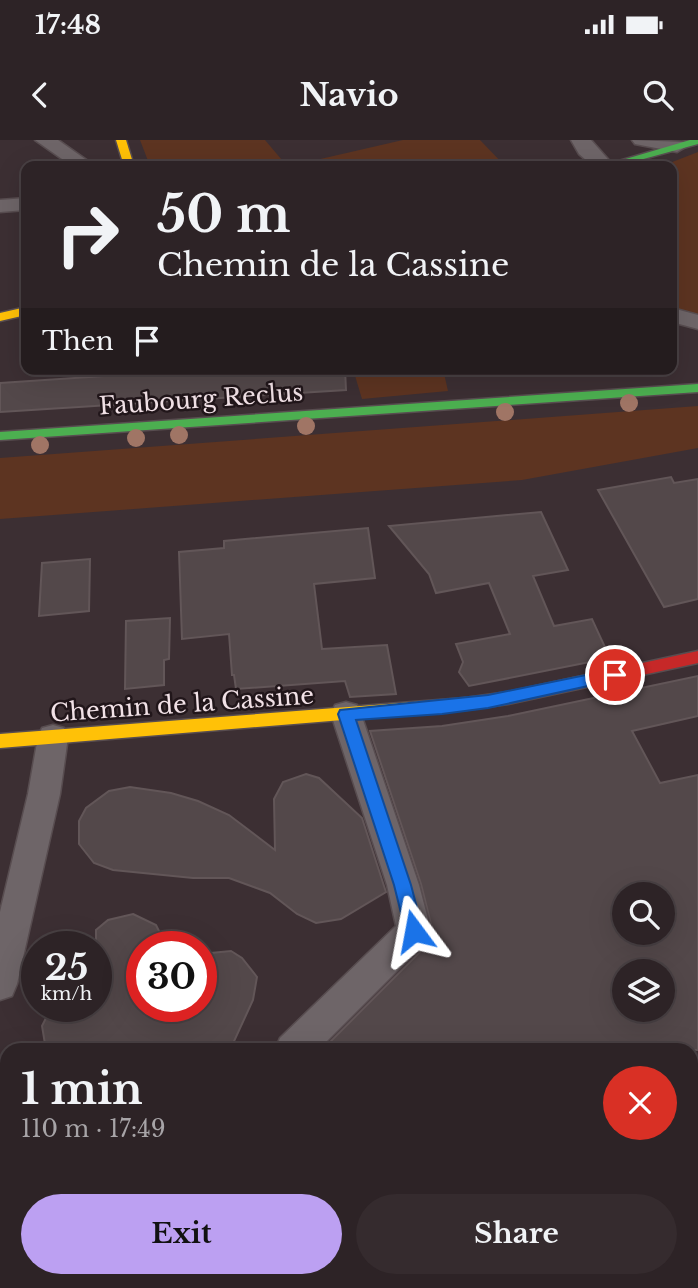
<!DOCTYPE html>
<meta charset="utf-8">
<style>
:root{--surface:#2d2326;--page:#352b2e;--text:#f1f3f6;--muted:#a7a4a7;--line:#484043;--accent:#bca0f2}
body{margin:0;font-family:"Libre Baskerville",serif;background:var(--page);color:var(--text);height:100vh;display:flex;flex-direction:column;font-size:26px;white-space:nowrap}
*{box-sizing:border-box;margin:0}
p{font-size:23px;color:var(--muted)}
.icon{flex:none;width:38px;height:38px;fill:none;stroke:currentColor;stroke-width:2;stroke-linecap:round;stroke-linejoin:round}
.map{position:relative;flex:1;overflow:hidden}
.details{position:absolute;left:0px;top:903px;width:698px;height:245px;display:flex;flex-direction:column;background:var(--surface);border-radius:21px 21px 0 0;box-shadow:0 7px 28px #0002,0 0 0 2px var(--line)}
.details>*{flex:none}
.top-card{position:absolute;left:21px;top:21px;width:656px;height:214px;border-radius:14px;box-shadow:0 7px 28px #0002,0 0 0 2px var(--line);background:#2d2326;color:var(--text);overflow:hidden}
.buttons{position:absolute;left:612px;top:742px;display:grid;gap:14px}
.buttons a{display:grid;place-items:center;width:63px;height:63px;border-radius:50%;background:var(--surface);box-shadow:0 7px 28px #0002,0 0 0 2px var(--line);font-size:35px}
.speed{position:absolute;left:21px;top:791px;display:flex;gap:14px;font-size:35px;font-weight:700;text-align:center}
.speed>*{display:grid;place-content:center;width:91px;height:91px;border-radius:50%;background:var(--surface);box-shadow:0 7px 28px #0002,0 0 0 2px var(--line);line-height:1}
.speed small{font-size:18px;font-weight:400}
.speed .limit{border:10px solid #d22;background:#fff;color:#111}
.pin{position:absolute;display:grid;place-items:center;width:60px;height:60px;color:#fff;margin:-30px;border:4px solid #fff;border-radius:50%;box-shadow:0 2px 7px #0007}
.me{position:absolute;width:77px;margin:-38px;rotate:347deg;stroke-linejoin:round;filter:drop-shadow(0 0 5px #0008)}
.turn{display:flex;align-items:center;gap:24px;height:147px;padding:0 21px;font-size:32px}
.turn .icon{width:91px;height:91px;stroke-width:2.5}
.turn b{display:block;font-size:49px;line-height:60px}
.then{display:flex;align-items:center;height:66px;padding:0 21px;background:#0003;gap:14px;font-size:26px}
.round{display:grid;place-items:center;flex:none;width:74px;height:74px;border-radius:37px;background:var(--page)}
.overview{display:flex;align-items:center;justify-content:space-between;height:119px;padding:0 21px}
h1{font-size:42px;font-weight:700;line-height:52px}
.primary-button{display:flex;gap:14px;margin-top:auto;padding:14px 21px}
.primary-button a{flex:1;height:80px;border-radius:42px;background:var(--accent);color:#111;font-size:28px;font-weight:700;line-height:80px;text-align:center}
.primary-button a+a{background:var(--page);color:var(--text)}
.status{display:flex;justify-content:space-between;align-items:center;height:49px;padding:0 35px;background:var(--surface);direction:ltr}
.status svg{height:19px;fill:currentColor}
header{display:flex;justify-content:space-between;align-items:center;height:91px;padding:0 21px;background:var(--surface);font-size:32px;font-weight:700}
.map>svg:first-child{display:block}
</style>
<div class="status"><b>17:48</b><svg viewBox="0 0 49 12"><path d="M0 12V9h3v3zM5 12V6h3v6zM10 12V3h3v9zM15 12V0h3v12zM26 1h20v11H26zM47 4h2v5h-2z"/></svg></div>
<header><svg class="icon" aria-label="back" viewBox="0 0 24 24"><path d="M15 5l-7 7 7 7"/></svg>Navio<svg class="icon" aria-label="search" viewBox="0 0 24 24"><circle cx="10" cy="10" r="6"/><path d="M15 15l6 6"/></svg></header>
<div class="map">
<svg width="698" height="1148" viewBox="0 0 698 1148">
<rect width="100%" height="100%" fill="#3c2f33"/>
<g fill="#5d3421">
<polygon points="140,0 265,0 287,26 150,26"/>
<polygon points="403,0 480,0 505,26 290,26"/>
<polygon points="698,12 698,176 672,170 672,26 662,26"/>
<polygon points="353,229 443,229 448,251 362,259"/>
<polygon points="698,266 698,308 522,340 0,379 0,318"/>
</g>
<g fill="#53484a" stroke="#625658" stroke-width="2" fill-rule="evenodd">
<polygon points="209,229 345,229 346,250 0,272 0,243"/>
<polygon points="671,337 674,343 698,339 698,459 664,467 598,350"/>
<polygon points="541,372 568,430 533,436 554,486 592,479 610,518 469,546 459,532 463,522 456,504 510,494 489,443 436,453 429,434 389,386"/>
<polygon points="368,388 375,438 314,444 322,509 387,505 396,554 350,557 345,541 236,549 234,535 232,535 229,494 182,499 179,412 224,408 224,401"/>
<polygon points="90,419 89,471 39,476 42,423"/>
<polygon points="170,478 169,519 164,520 164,545 125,549 126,481"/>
<path d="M698 536V576L632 591 660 643 698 635V910H322L428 804 433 792 421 744 370 591 442 586 508 576ZM625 754H663V793H625ZM625 831H663V870H625Z"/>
<polygon points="306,634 319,638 362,678 384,746 386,752 341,779 316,783 297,774 270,753 229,738 193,738 113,730 94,723 79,704 79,681 86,668 109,651 130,647 171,653 198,661 229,675 275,710 274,659 283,642"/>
<polygon points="133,774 156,785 167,807 142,807 142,866 201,866 201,814 231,811 242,818 257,837 253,860 230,910 46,910 42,886 52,866 96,866 96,790 108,780"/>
</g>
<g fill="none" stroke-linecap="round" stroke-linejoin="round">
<g stroke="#584d50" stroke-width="3">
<g id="street">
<polygon points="35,0 58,0 95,26 72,26"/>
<polygon points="571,0 591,0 614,26 593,26 579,14"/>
<polygon points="632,0 684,2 687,6 677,12 635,4"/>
<polygon points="26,58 26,70 0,72 0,60"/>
<polygon points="672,168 698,175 698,189 672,182"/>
<polygon points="346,562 357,565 361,574 419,745 431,791 426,802 318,910 275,910 280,898 396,786 387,745 331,574 335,565"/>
<polygon points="53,585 64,588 68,597 60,654 17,844 12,856 0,860 0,772 28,654 38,597 42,588"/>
<polygon points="35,1141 79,1141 76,1148 32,1148"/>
</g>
</g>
<g stroke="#584d50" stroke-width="3">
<g id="fast">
<polygon points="690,0 698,0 698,4 618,26 602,26"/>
<polygon points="698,244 698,252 0,300 0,292"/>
</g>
</g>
<g stroke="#584d50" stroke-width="3">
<g id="slow">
<polygon points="116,0 126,0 134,26 124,26"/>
<polygon points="26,167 26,175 0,181 0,173"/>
<polygon points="465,558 471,560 473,564 471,568 465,570 0,608 0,594"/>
</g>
</g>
<g stroke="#584d50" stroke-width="3">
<polygon id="jam" points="698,511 698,523 508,564 465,570 459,568 457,564 459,560 465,558 508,552"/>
</g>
<use href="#street" fill="#6e6568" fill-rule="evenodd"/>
<use href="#fast" fill="#4caf50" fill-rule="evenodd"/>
<use href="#slow" fill="#ffc107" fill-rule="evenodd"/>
<use href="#jam" fill="#c62828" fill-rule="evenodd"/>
</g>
<g fill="#a07565">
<circle cx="629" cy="263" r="9"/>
<circle cx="505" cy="272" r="9"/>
<circle cx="306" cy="286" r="9"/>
<circle cx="179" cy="295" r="9"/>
<circle cx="136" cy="298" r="9"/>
<circle cx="40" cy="305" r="9"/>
</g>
<polygon fill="#1a73e8" stroke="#114b97" stroke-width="2" points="615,529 620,531 623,535 620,539 488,568 442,574 356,580 411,745 423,791 420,797 414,799 407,797 394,745 338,574 340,570 488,555"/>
<g text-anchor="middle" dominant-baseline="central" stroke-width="5" stroke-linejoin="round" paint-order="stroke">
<g font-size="24" fill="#f1e1e6" stroke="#21161a">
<text transform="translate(201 259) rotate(-4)">Faubourg Reclus</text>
<text transform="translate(182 564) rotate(-4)">Chemin de la Cassine</text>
</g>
</g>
</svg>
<div class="buttons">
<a><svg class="icon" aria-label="search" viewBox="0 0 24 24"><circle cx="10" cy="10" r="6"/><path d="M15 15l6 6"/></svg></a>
<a><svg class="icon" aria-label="layers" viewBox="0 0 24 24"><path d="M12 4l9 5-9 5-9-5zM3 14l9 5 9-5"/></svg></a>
</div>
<div class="speed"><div>25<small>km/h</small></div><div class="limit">30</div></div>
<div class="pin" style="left:615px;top:535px;background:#d93025"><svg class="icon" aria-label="arrive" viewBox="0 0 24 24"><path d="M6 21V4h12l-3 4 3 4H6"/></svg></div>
<svg class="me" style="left:414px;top:791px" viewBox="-20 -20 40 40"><path d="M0-17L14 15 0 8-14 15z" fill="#1a73e8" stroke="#fff" stroke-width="4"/></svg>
<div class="top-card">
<div class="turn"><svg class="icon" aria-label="right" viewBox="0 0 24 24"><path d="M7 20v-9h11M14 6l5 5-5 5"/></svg><div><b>50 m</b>Chemin de la Cassine</div></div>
<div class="then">Then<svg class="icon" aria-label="arrive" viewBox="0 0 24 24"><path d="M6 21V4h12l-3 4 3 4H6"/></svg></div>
</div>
<section class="details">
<div class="overview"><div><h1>1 min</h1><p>110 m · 17:49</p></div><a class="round" style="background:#d93025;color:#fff"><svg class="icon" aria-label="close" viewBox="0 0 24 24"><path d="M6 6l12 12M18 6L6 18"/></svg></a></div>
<div class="primary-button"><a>Exit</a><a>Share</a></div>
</section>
</div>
